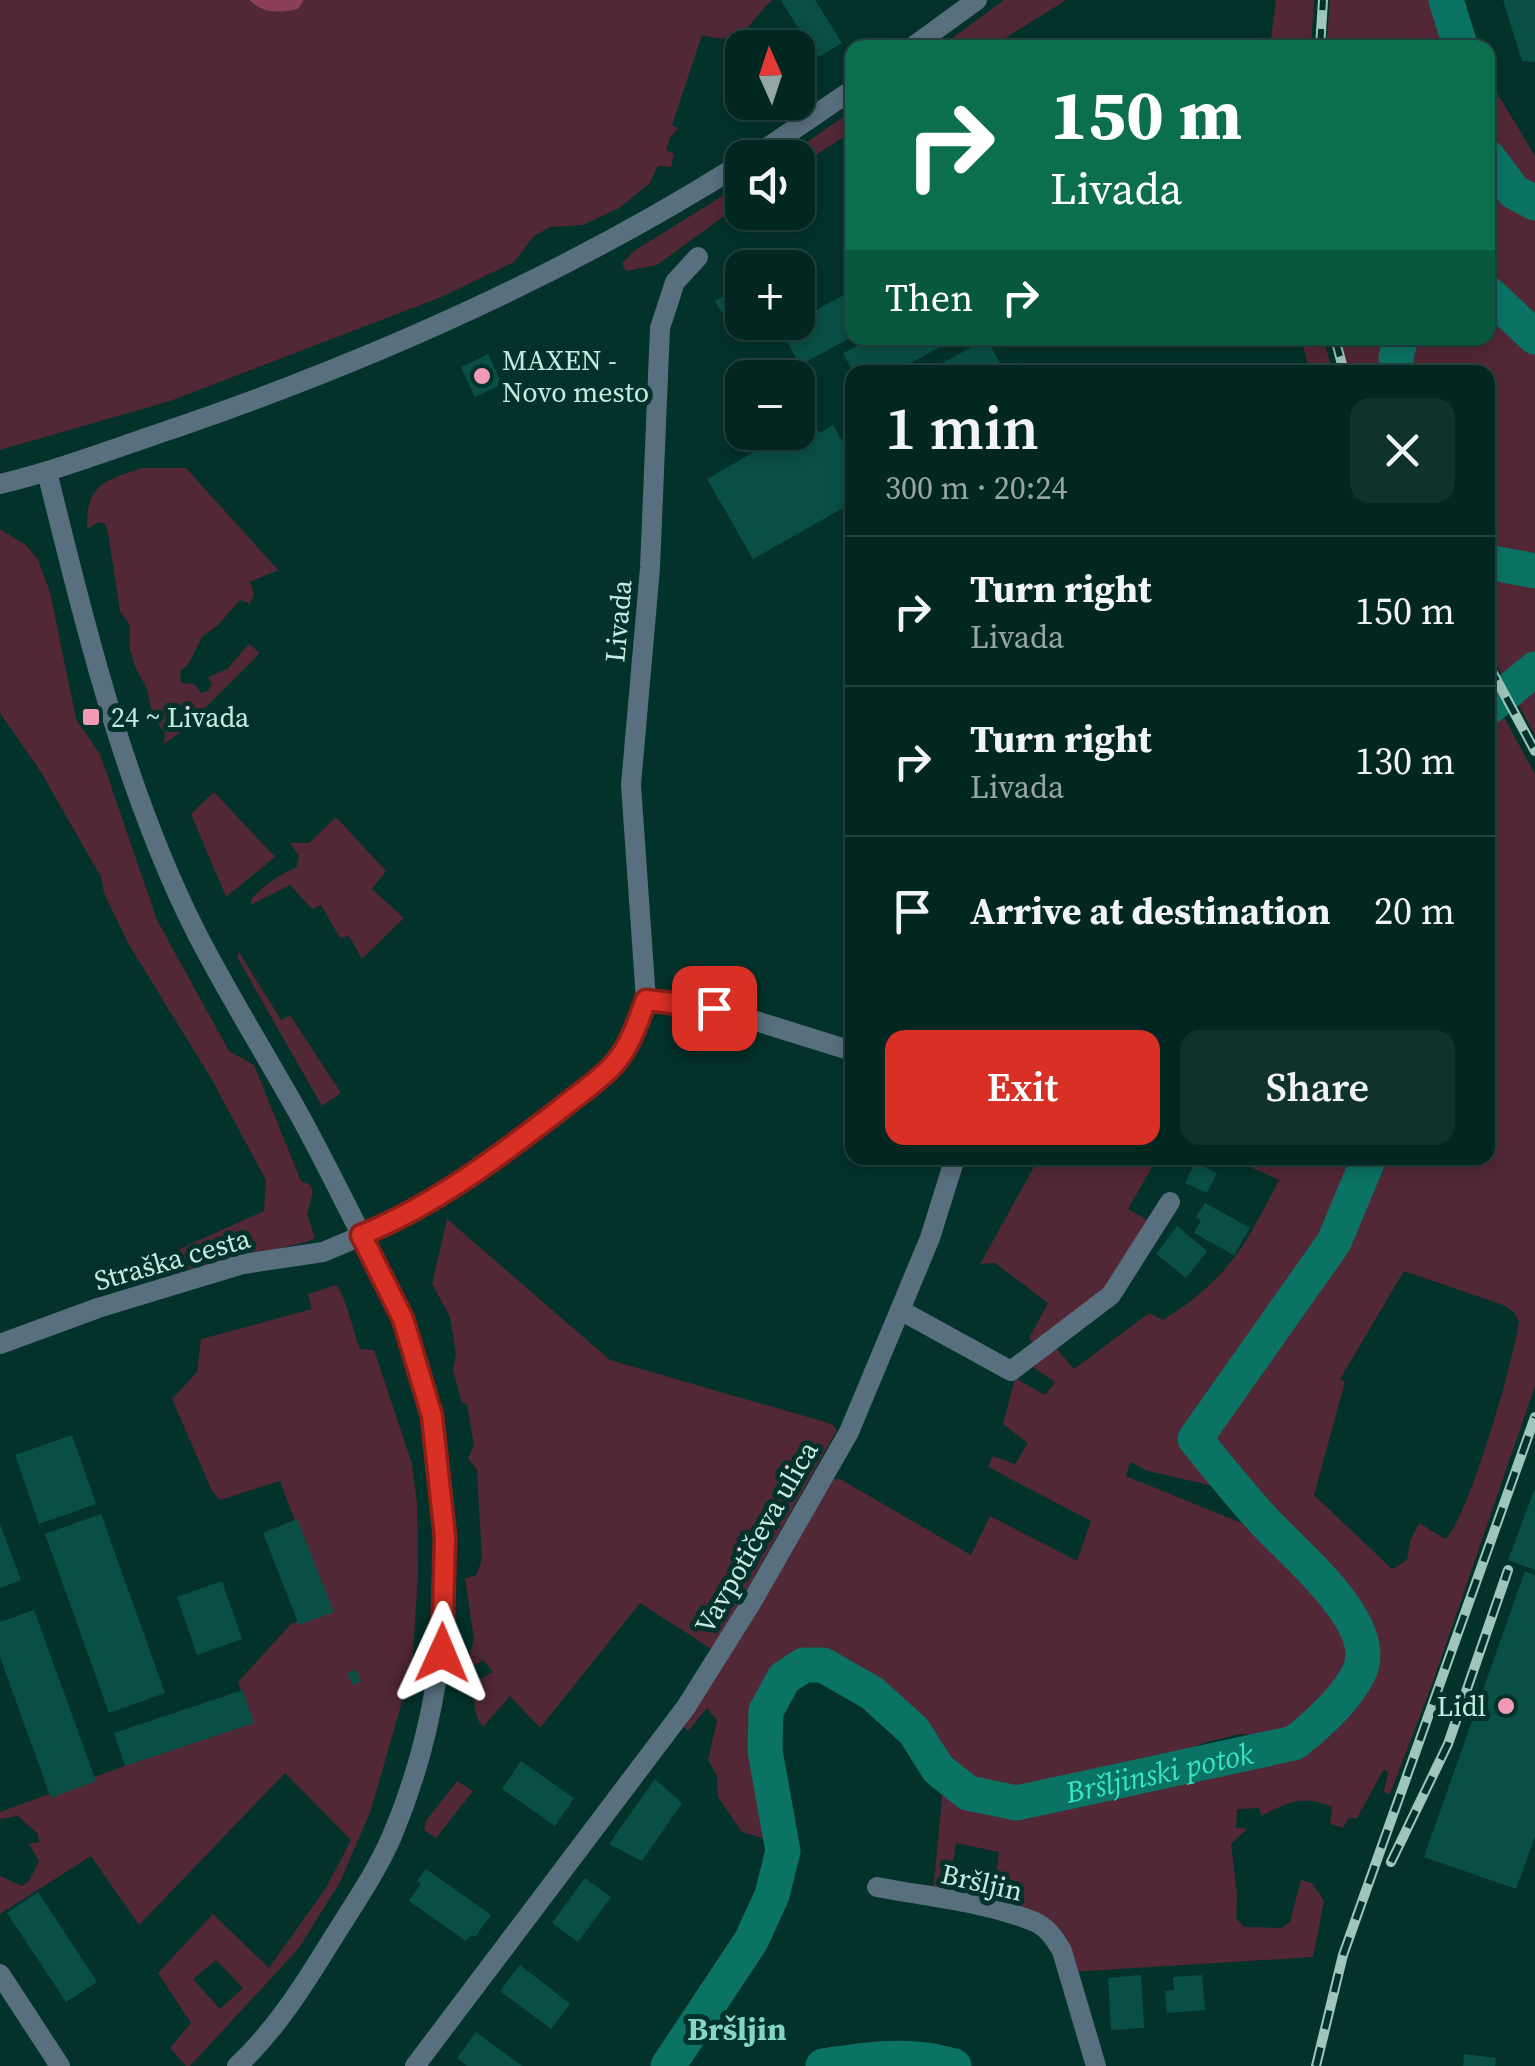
<!DOCTYPE html>
<meta charset="utf-8">
<style>
:root{--surface:#022620;--page:#10322d;--text:#f1f3f6;--muted:#96a5a5;--line:#23433e;--accent:#d93025}
body{margin:0;font-family:"Source Serif 4",serif;background:var(--page);color:var(--text);height:100vh;display:flex;flex-direction:column;font-size:38px;white-space:nowrap}
*{box-sizing:border-box;margin:0}
p{font-size:32px;color:var(--muted)}
.icon{flex:none;width:55px;height:55px;fill:none;stroke:currentColor;stroke-width:2;stroke-linecap:round;stroke-linejoin:round}
.map{position:relative;flex:1;overflow:hidden}
.sheet{position:absolute;left:845px;top:365px;width:650px;height:800px;display:flex;flex-direction:column;background:var(--surface);border-radius:20px;box-shadow:0 5px 15px #0003,0 0 0 2px var(--line)}
.sheet>*{flex:none}
.hud{position:absolute;left:845px;top:40px;width:650px;height:305px;border-radius:20px;box-shadow:0 5px 15px #0003,0 0 0 2px var(--line);background:#0b6e4f;color:#fff;overflow:hidden}
.needle{width:65px;rotate:357deg}
.controls{position:absolute;left:725px;top:30px;display:grid;gap:20px}
.controls a{display:grid;place-items:center;width:90px;height:90px;border-radius:20px;background:var(--surface);box-shadow:0 5px 15px #0003,0 0 0 2px var(--line);font-size:50px}
.pin{position:absolute;display:grid;place-items:center;width:85px;height:85px;color:#fff;margin:-42px;border-radius:20px;box-shadow:0 5px 15px #0006}
.me{position:absolute;width:110px;margin:-55px;rotate:1deg;stroke-linejoin:round;filter:drop-shadow(0 0 8px #0008)}
.turn{display:flex;align-items:center;gap:35px;height:210px;padding:0 40px;font-size:45px}
.turn .icon{width:130px;height:130px;stroke-width:2.5}
.turn b{display:block;font-size:70px;line-height:85px}
.then{display:flex;align-items:center;height:95px;padding:0 40px;background:#0003;gap:20px;font-size:38px}
.round{display:grid;place-items:center;flex:none;width:105px;height:105px;border-radius:20px;background:var(--page)}
.headline{display:flex;align-items:center;justify-content:space-between;height:170px;padding:0 40px}
h1{font-size:60px;font-weight:600;line-height:75px}
.primary-button{display:flex;gap:20px;margin-top:auto;padding:20px 40px}
.primary-button a{flex:1;height:115px;border-radius:20px;background:var(--accent);color:#fff;font-size:40px;font-weight:600;line-height:115px;text-align:center}
.primary-button a+a{background:var(--page);color:var(--text)}
ul{padding:0;list-style:none}
li{display:flex;align-items:center;gap:30px;height:150px;padding:0 40px;border-top:2px solid var(--line)}
li div{flex:1}
li b{display:block;font-size:38px}
li em{font-style:normal}
.map>svg:first-child{display:block}
</style>
<div class="map">
<svg width="1535" height="2066" viewBox="0 0 1535 2066">
<rect width="100%" height="100%" fill="#03322b"/>
<g fill="#522736" fill-rule="evenodd">
<path d="M0 0H249L255 6 298 9 304 0H772C745 26 746 47 702 35L672 125 678 128 670 138 666 150 674 154 671 167 658 166 650 183 619 208 583 225 550 227 534 236 514 262 439 298 170 401 0 450Z"/>
<polygon points="1004,0 1066,0 991,47 940,47"/>
<polygon points="1276,0 1314,0 1311,47 1270,47"/>
<polygon points="1330,0 1439,0 1454,47 1326,47"/>
<path d="M1494 88 1535 156V197C1491 171 1488 137 1488 89Z"/>
<polygon points="852,111 852,132 798,166 798,158 785,157"/>
<polygon points="1488,169 1503,191 1535,214 1535,321 1488,277"/>
<polygon points="742,184 742,203 657,265 626,271 622,263 637,249"/>
<polygon points="1488,305 1535,354 1535,561 1488,552 1488,372 1404,372 1410,338 1488,338"/>
<polygon points="1301,338 1323,338 1333,372 1310,372"/>
<polygon points="1341,338 1390,338 1386,372 1348,372"/>
<path d="M142 468H186L278 570 250 582 254 595 250 604 240 600 218 625 202 637 189 663 180 672 181 683 194 684 201 693 208 691 212 683 208 677 227 669 249 644 260 653 181 732 164 744 165 732 153 718 147 689 134 664 130 649V626L120 611 108 533 105 524 99 522 87 529C86 484 104 481 142 468Z"/>
<polygon points="0,529 26,545 38,560 50,592 76,719 100,754 157,920 229,1051 254,1065 301,1181 310,1185 313,1192 307,1214 315,1238 307,1242 133,1282 129,1272 264,1211 266,1180 212,1080 128,943 104,893 101,877 41,772 0,713"/>
<polygon points="1488,572 1535,580 1535,735 1488,649"/>
<path d="M1488 688 1535 774V1386L1433 1682 1390 1794 1384 1792 1388 1773 1384 1769 1357 1818H1349L1343 1828 1330 1824 1332 1807C1303 1794 1289 1802 1261 1816L1259 1808 1237 1809 1236 1827 1247 1829 1231 1844 1237 1894 1236 1918 1244 1927 1281 1928 1290 1922 1301 1880 1312 1883 1324 1901 1313 1957 1070 1972 1058 1934 933 1893 943 1787 964 1798 1008 1810 1043 1809 1085 1802 1158 1783 1242 1754H1285L1308 1747 1326 1731 1348 1706 1369 1672 1370 1639 1338 1585 1266 1516 1209 1485 1148 1471 1130 1462 1126 1476 1266 1533 1311 1579 1343 1624 1353 1652 1350 1672 1313 1721 1283 1736 1240 1734 1203 1743 1156 1765 1018 1792 978 1787 946 1764 935 1739 921 1724 857 1675 816 1656C728 1686 761 1771 772 1841L742 1832 718 1797 717 1776 708 1760 717 1721 707 1708 688 1731 681 1724 832 1479H840L971 1555 990 1516 1077 1561 1091 1521 988 1467 993 1456 1015 1464 1028 1443 1003 1424 1015 1378 1045 1395 1055 1382 1034 1368 1036 1359 1054 1346 1074 1369 1149 1313 1163 1320C1229 1278 1244 1248 1279 1180L1230 1158H1357L1328 1259 1338 1265 1353 1240 1377 1158H1488ZM1404 1271 1503 1305 1514 1312 1519 1321C1515 1356 1468 1521 1445 1539L1419 1523 1410 1541 1407 1560 1392 1569 1314 1495 1345 1382 1340 1379ZM956 1843 999 1852 993 1900 949 1889Z"/>
<polygon points="214,792 275,857 226,897 191,814"/>
<path d="M336 817 386 871 372 889 404 918 362 959 349 936 340 938 321 905 312 909 290 885 251 905V899C265 884 279 875 297 867L299 856 290 843H309Z"/>
<polygon points="239,952 281,1020 290,1015 341,1093 322,1106 237,957"/>
<polygon points="1039,1158 1157,1158 1128,1209 1149,1221 1103,1290 1035,1345 1029,1338 1048,1303 995,1263 980,1264"/>
<path d="M447 1219 610 1360 832 1424 837 1430 713 1650 640 1603 540 1728 510 1696 483 1727C472 1714 476 1700 471 1684L493 1672 483 1660 469 1669 468 1661 474 1639 465 1579 476 1575 482 1560 477 1470 468 1458 474 1446 467 1404 462 1403 453 1370 456 1354 450 1317 432 1284Z"/>
<path d="M336 1285C345 1293 354 1334 360 1349L374 1350 412 1464 417 1504 418 1575 412 1667 371 1810 340 1882 299 1948 190 2066H186L170 2048 191 2023 158 1973 213 1914 269 1968 326 1888 351 1840 285 1773 139 1925 91 1856 0 1914V1876L22 1886 29 1881 39 1861 29 1844 39 1842 38 1834 18 1816 0 1819V1812L251 1719 238 1682 291 1624 329 1610 280 1481 220 1500 212 1491 172 1399 197 1372 201 1339 312 1309 308 1294ZM216 1960 243 1988 220 2009 193 1979Z"/>
<polygon points="457,1781 473,1791 436,1838 424,1830 426,1821"/>
</g>
<path fill="#8c3d5a" d="M249 0H304L298 9C280 13 263 14 249 0Z"/>
<g fill="none" stroke-linecap="round" stroke-linejoin="round">
<g stroke="#0a7364" stroke-width="35">
<polyline points="1446,0 1461,48"/>
<polyline points="1488,157 1514,192 1535,203"/>
<polyline points="1488,293 1535,337"/>
<polyline points="1397,372 1396,357 1401,338"/>
<polyline points="1488,562 1535,571"/>
<polyline points="1488,708 1535,669"/>
<path id="s1" d="M668 2066 751 1941 772 1895 783 1851 765 1751 766 1711 784 1678 804 1665H823L872 1693 914 1731 938 1769 968 1793 1017 1803 1294 1743C1317 1725 1348 1698 1360 1670 1380 1622 1292 1552 1264 1521 1240 1495 1218 1467 1195 1439L1334 1242 1369 1158"/>
<path d="M823 2066C868 2059 910 2053 954 2066"/>
</g>
</g>
<g fill="#094f45">
<polygon points="781,0 815,0 842,43 819,57 815,51 800,60 803,65 798,69 798,48 773,48 800,31"/>
<polygon points="1503,0 1535,0 1535,62 1522,61"/>
<polygon points="794,255 817,293 798,304 798,268 774,268"/>
<polygon points="742,286 742,322 766,322 738,339 715,301"/>
<polygon points="848,293 852,293 852,337 800,365 780,329"/>
<polygon points="872,338 938,338 942,346 894,372 853,372 843,353"/>
<polygon points="987,339 1004,370 1020,362 1025,372 925,372"/>
<polygon points="488,354 502,384 475,397 461,367"/>
<polygon points="812,420 819,433 833,425 852,458 852,503 753,559 707,479 789,432 798,432 798,428"/>
<polygon points="1195,1162 1217,1173 1207,1193 1185,1183"/>
<polygon points="1205,1203 1250,1228 1234,1255 1194,1233 1201,1220 1196,1217"/>
<polygon points="1177,1226 1207,1251 1186,1278 1156,1254"/>
<polygon points="72,1435 96,1504 39,1524 15,1455"/>
<polygon points="1535,1488 1535,1570 1508,1560"/>
<polygon points="101,1514 165,1693 109,1713 45,1534"/>
<polygon points="297,1519 334,1612 299,1625 263,1533"/>
<polygon points="0,1524 21,1580 0,1588"/>
<polygon points="1525,1571 1535,1575 1535,1837 1516,1889 1424,1857"/>
<polygon points="222,1581 242,1639 197,1655 177,1597"/>
<polygon points="34,1610 96,1781 51,1798 0,1657 0,1622"/>
<polygon points="356,1669 361,1681 353,1685 347,1673"/>
<polygon points="243,1690 254,1723 125,1766 114,1733"/>
<polygon points="521,1761 574,1798 555,1826 502,1789"/>
<polygon points="655,1779 682,1803 642,1861 609,1844"/>
<polygon points="426,1869 491,1915 475,1937 471,1935 466,1941 409,1901 421,1884 417,1881"/>
<polygon points="585,1878 611,1897 578,1942 552,1923"/>
<polygon points="38,1892 97,1982 66,2002 7,1913"/>
<polygon points="520,1965 570,2004 551,2029 500,1991"/>
<polygon points="1141,1975 1144,2028 1111,2030 1108,1978"/>
<polygon points="1202,1975 1205,2010 1167,2013 1165,1991 1174,1990 1173,1977"/>
<polygon points="476,2032 522,2066 467,2066 457,2058"/>
<polygon points="1464,2054 1496,2058 1495,2066 1463,2066"/>
</g>
<g fill="none" stroke-linecap="round" stroke-linejoin="round">
<g stroke="#586f7f" stroke-width="20">
<polyline points="911,48 977,0"/>
<polyline points="752,158 852,90"/>
<path d="M47 472C86 628 124 790 197 934 229 996 266 1055 300 1116 321 1154 340 1193 360 1232 374 1260 391 1287 402 1317 464 1478 459 1678 392 1836 376 1873 352 1907 331 1941 304 1985 275 2031 237 2066"/>
<path d="M0 484C62 469 121 446 181 426 378 358 566 274 742 163"/>
<polyline points="646,1000 714,1008 852,1051"/>
<polyline points="900,1310 930,1238 955,1158"/>
<polyline points="0,1344 98,1308 243,1264 323,1252 392,1223 507,1151 616,1063 635,1031 646,1000 631,785 650,568 660,328 675,282 698,257"/>
<path d="M877 1887C928 1897 987 1902 1035 1922 1048 1928 1055 1939 1062 1951L1096 2066"/>
<polyline points="0,1974 60,2066"/>
<polyline points="415,2066 686,1707 750,1605 849,1432 900,1310 1011,1371 1111,1295 1170,1202"/>
</g>
<g stroke="#9ec6bd" stroke-width="10">
<g id="rail">
<polyline points="1320,48 1323,0"/>
<polyline points="1335,338 1344,372"/>
<polyline points="1488,664 1535,751"/>
<polyline points="1391,1862 1448,1744 1508,1570"/>
<polyline points="1316,2066 1343,1955 1535,1417"/>
</g>
</g>
<use href="#rail" stroke="#03322b" stroke-width="6" stroke-dasharray="19" stroke-linecap="butt"/>
</g>
<g fill="none" stroke-linecap="round" stroke-linejoin="round">
<g stroke="#8d1f18" stroke-width="25">
<path id="route" d="M442 1653 445 1537 432 1416 403 1319 361 1235C434 1206 501 1155 563 1107 580 1093 602 1079 616 1062 631 1044 638 1021 646 1000L714 1008"/>
</g>
<use href="#route" stroke="#d93025" stroke-width="18"/>
</g>
<g fill="#f09ab5" stroke="#03322b" stroke-width="4">
<circle cx="482" cy="376" r="10"/>
<rect x="81" y="707" width="20" height="20" rx="5"/>
<circle cx="1506" cy="1706" r="10"/>
</g>
<g text-anchor="middle" dominant-baseline="central" stroke-width="10" stroke-linejoin="round" paint-order="stroke">
<g font-size="28" fill="#c5ebe2" stroke="#03322b" text-anchor="start">
<text x="502" y="360">MAXEN -<tspan x="502" dy="32">Novo mesto</tspan></text>
<text x="111" y="717">24 ~ Livada</text>
<text x="1486" y="1706" text-anchor="end">Lidl</text>
</g>
<g font-size="28" fill="#c5ebe2" stroke="#03322b">
<text transform="translate(618 621) rotate(-85)">Livada</text>
<text transform="translate(172 1259) rotate(-16)">Straška cesta</text>
<text transform="translate(756 1537) rotate(-60)">Vavpotičeva ulica</text>
<text transform="translate(982 1882) rotate(13)">Bršljin</text>
</g>
<g font-size="30" font-style="italic" fill="#37e5c9" stroke="#03322b">
<text stroke="none"><textPath href="#s1" startOffset="860">Bršljinski potok</textPath></text>
</g>
<g font-size="32" font-weight="bold" fill="#84d5c4" stroke="#03322b">
<text x="737" y="2029">Bršljin</text>
</g>
</g>
</svg>
<div class="controls">
<a><svg class="needle" viewBox="-14 -14 28 28"><path d="M0-13l5 13h-10z" fill="#e53935"/><path d="M0 13l5-13h-10z" fill="#96a5a5"/></svg></a>
<a><svg class="icon" aria-label="sound" viewBox="0 0 24 24"><path d="M4 9h4l5-4v14l-5-4H4zM17 9q2 3 0 6"/></svg></a>
<a>+</a>
<a>−</a>
</div>
<div class="pin" style="left:714px;top:1008px;background:#d93025"><svg class="icon" aria-label="arrive" viewBox="0 0 24 24"><path d="M6 21V4h12l-3 4 3 4H6"/></svg></div>
<svg class="me" style="left:442px;top:1653px" viewBox="-20 -20 40 40"><path d="M0-17L14 15 0 8-14 15z" fill="#d93025" stroke="#fff" stroke-width="4"/></svg>
<div class="hud">
<div class="turn"><svg class="icon" aria-label="right" viewBox="0 0 24 24"><path d="M7 20v-9h11M14 6l5 5-5 5"/></svg><div><b>150 m</b>Livada</div></div>
<div class="then">Then<svg class="icon" aria-label="right" viewBox="0 0 24 24"><path d="M7 20v-9h11M14 6l5 5-5 5"/></svg></div>
</div>
<section class="sheet">
<div class="headline"><div><h1>1 min</h1><p>300 m · 20:24</p></div><a class="round"><svg class="icon" aria-label="close" viewBox="0 0 24 24"><path d="M6 6l12 12M18 6L6 18"/></svg></a></div>
<ul>
<li><svg class="icon" aria-label="right" viewBox="0 0 24 24"><path d="M7 20v-9h11M14 6l5 5-5 5"/></svg><div><b>Turn right</b><p>Livada</p></div><em>150 m</em></li>
<li><svg class="icon" aria-label="right" viewBox="0 0 24 24"><path d="M7 20v-9h11M14 6l5 5-5 5"/></svg><div><b>Turn right</b><p>Livada</p></div><em>130 m</em></li>
<li><svg class="icon" aria-label="arrive" viewBox="0 0 24 24"><path d="M6 21V4h12l-3 4 3 4H6"/></svg><div><b>Arrive at destination</b></div><em>20 m</em></li>
</ul>
<div class="primary-button"><a>Exit</a><a>Share</a></div>
</section>
</div>
